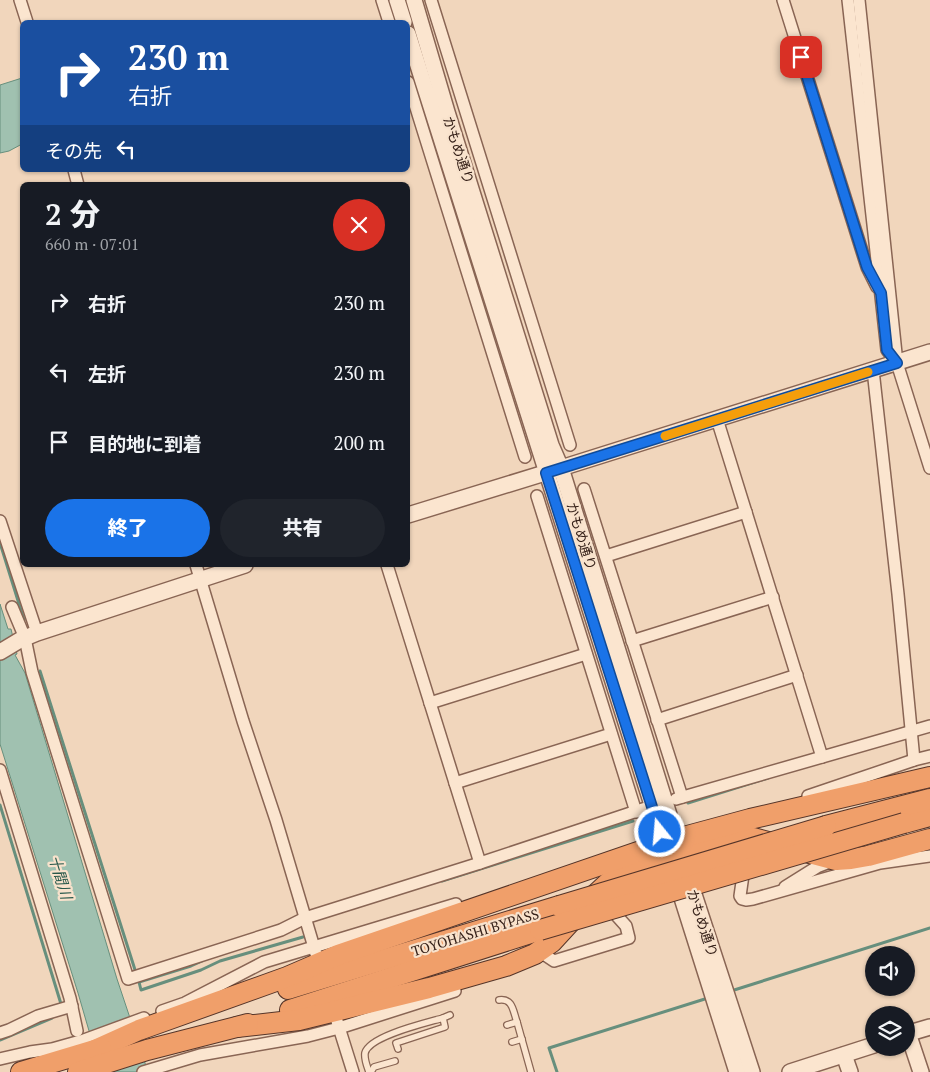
<!DOCTYPE html>
<html lang="ja">
<meta charset="utf-8">
<style>
:root{--surface:#171b24;--page:#20242c;--text:#f1f3f6;--muted:#9ea1a6;--accent:#1a73e8}
body{margin:0;font-family:"PT Serif","Noto Sans JP",serif;background:var(--page);color:var(--text);height:100vh;display:flex;flex-direction:column;font-size:19px;white-space:nowrap}
*{box-sizing:border-box;margin:0}
p{font-size:16px;color:var(--muted)}
.icon{flex:none;width:28px;height:28px;fill:none;stroke:currentColor;stroke-width:2;stroke-linecap:round;stroke-linejoin:round}
.map{position:relative;flex:1;overflow:hidden}
.drawer{position:absolute;left:20px;top:182px;width:390px;height:385px;display:flex;flex-direction:column;background:var(--surface);border-radius:8px;box-shadow:0 1px 4px #0004}
.drawer>*{flex:none}
.banner{position:absolute;left:20px;top:20px;width:390px;height:152px;border-radius:8px;box-shadow:0 1px 4px #0004;background:#1a4fa0;color:#fff;overflow:hidden}
.buttons{position:absolute;left:865px;top:946px;display:grid;gap:10px}
.buttons a{display:grid;place-items:center;width:50px;height:50px;border-radius:50%;background:var(--surface);box-shadow:0 1px 4px #0004;font-size:25px}
.pin{position:absolute;display:grid;place-items:center;width:42px;height:42px;color:#fff;margin:-21px;border-radius:10px;box-shadow:0 2px 8px #0006}
.me{position:absolute;width:55px;margin:-28px;rotate:343deg;stroke-linejoin:round;filter:drop-shadow(0 0 4px #0008)}
.turn{display:flex;align-items:center;gap:18px;height:105px;padding:0 25px;font-size:22px}
.turn .icon{width:65px;height:65px;stroke-width:2.5}
.turn b{display:block;font-size:35px;line-height:42px}
.then{display:flex;align-items:center;height:48px;padding:0 25px;background:#0003;gap:10px;font-size:19px}
.round{display:grid;place-items:center;flex:none;width:52px;height:52px;border-radius:26px;background:var(--page)}
.headline{display:flex;align-items:center;justify-content:space-between;height:85px;padding:0 25px}
h1{font-size:30px;font-weight:800;line-height:38px}
.cta{display:flex;gap:10px;margin-top:auto;padding:10px 25px}
.cta a{flex:1;height:58px;border-radius:30px;background:var(--accent);color:#fff;font-size:20px;font-weight:800;line-height:58px;text-align:center}
.cta a+a{background:var(--page);color:var(--text)}
ul{padding:0;list-style:none}
li{display:flex;align-items:center;gap:15px;height:70px;padding:0 25px}
li div{flex:1}
li b{display:block;font-size:19px}
li em{font-style:normal}
.map>svg:first-child{display:block}
</style>
<div class="map">
<svg width="930" height="1072" viewBox="0 0 930 1072">
<rect width="100%" height="100%" fill="#f1d6bc"/>
<g fill="#a0c1b0" stroke="#678f7d">
<polygon points="22,78 22,144 9,151 0,153 0,85"/>
<polygon points="0,604 8,629 11,629 17,654 15,655 25,673 117,979 148,1072 101,1072 78,993 0,744"/>
</g>
<g fill="none" stroke-linecap="round" stroke-linejoin="round">
<g stroke="#678f7d" stroke-width="3">
<polyline points="0,543 24,620"/>
<polyline points="40,671 136,973"/>
<polyline points="688,803 768,778"/>
<polyline points="0,805 61,1004"/>
<polyline points="442,881 633,821"/>
<polyline points="139,982 191,966 202,961"/>
<polyline points="139,982 141,990 201,970 220,961 303,937"/>
<polyline points="731,991 930,928"/>
<polyline points="0,1040 52,1018"/>
<polyline points="557,1072 549,1048 708,998"/>
</g>
<g stroke="#896554" stroke-width="8">
<g id="service">
<path d="M499 1000C513 998 513 1011 517 1022"/>
<polyline points="507,1025 517,1022 531,1072"/>
<polyline points="512,1042 522,1039"/>
<polyline points="398,1049 396,1043 445,1027 443,1018 450,1015"/>
<path d="M369 1072C367 1066 364 1059 365 1053 369 1036 426 1023 443 1018"/>
<polyline points="371,1072 374,1067 395,1061"/>
</g>
</g>
<g stroke="#896554" stroke-width="14">
<g id="minor">
<polyline points="20,0 27,22"/>
<polyline points="382,0 389,22"/>
<polyline points="431,0 570,445"/>
<polyline points="783,0 867,267 877,287"/>
<polyline points="848,0 887,350 897,363"/>
<polyline points="859,0 897,363 930,468"/>
<polyline points="408,82 525,457"/>
<polyline points="74,170 78,185"/>
<polyline points="873,370 898,594 914,760"/>
<polyline points="717,419 822,757"/>
<polyline points="584,489 682,797"/>
<polyline points="537,496 636,812"/>
<polyline points="0,521 37,633"/>
<polyline points="606,556 746,512"/>
<polyline points="196,565 243,721 276,820 316,954"/>
<polyline points="387,565 480,863"/>
<polyline points="12,607 25,638 32,672 128,979 281,930 305,918 480,863 652,806"/>
<polyline points="632,641 773,597"/>
<polyline points="430,703 586,654"/>
<polyline points="657,720 797,675"/>
<polyline points="0,770 70,998 77,1031"/>
<polyline points="455,783 611,734"/>
<polyline points="808,796 914,760 930,756"/>
<polyline points="676,799 930,726"/>
<polyline points="744,868 740,896 742,899 746,900 753,899 880,863 930,856"/>
<polyline points="785,887 817,867 832,861"/>
<polyline points="539,951 554,961 629,938 626,926 608,906"/>
<polyline points="162,1011 185,1003 264,962 456,904"/>
<polyline points="337,1021 353,1072"/>
<polyline points="0,1033 9,1030 38,1016 72,1006"/>
<polyline points="0,1059 30,1052 52,1049 84,1040 144,1018"/>
<polyline points="143,1072 200,1055 308,1036 339,1028 455,991"/>
</g>
</g>
<g stroke="#896554" stroke-width="18">
<g id="tertiary">
<polyline points="397,0 404,22"/>
<polyline points="414,0 447,112 551,445 561,468 679,847"/>
<polyline points="408,34 667,852"/>
<polyline points="408,515 561,468 930,352"/>
<polyline points="0,652 20,640 37,633 245,565"/>
<polyline points="688,876 752,1072"/>
<polyline points="676,879 737,1072"/>
<polyline points="908,1033 921,1072"/>
<polyline points="906,1034 930,1027"/>
<polyline points="844,1055 850,1072"/>
<polyline points="790,1072 874,1045"/>
</g>
</g>
<g stroke="#563529" stroke-width="22">
<g id="trunk">
<polyline points="904,823 930,816"/>
<polyline points="826,826 930,799"/>
<polyline points="288,989 559,906"/>
<polyline points="290,1010 540,930"/>
<path d="M237 1027 299 1020 429 988 506 966 535 954 552 942 597 893 611 880 621 873C637 868 653 863 669 857 696 848 724 836 753 838L836 860 851 859 868 856 930 839"/>
<polyline points="88,1053 139,1030 287,977 338,955 676,839 750,819 930,777"/>
<polyline points="21,1072 101,1048"/>
<polyline points="78,1072 147,1050 248,1024"/>
</g>
</g>
<use href="#service" stroke="#fbe5cf" stroke-width="5.5"/>
<use href="#minor" stroke="#fbe5cf" stroke-width="11"/>
<use href="#tertiary" stroke="#fbe5cf" stroke-width="15"/>
<use href="#trunk" stroke="#f09f6a" stroke-width="20"/>
<g stroke="#563529" stroke-width="22" stroke-linecap="butt">
<g id="trunk-bridge">
<polyline points="559,906 826,826"/>
<polyline points="540,930 904,823"/>
</g>
</g>
<use href="#trunk-bridge" stroke="#f09f6a" stroke-width="20"/>
</g>
<g fill="none" stroke-linecap="round" stroke-linejoin="round">
<g stroke="#114b97" stroke-width="12">
<polyline id="route" points="660,832 546,473 897,363 887,350 881,293 867,267 801,57"/>
</g>
<use href="#route" stroke="#1a73e8" stroke-width="9"/>
<polyline stroke="#f59e0b" stroke-width="9" points="665,436 868,372"/>
</g>
<g text-anchor="middle" dominant-baseline="central" stroke-width="4.5" stroke-linejoin="round" paint-order="stroke">
<g font-size="14" fill="#37221a" stroke="#f8e2cc">
<text transform="translate(459 150) rotate(72)">かもめ通り</text>
<text transform="translate(582 536) rotate(73)">かもめ通り</text>
<text transform="translate(703 923) rotate(72)">かもめ通り</text>
<text transform="translate(475 932) rotate(-17)">TOYOHASHI BYPASS</text>
</g>
<g font-size="15" font-style="italic" fill="#28584b" stroke="#f8e2cc">
<text transform="translate(61 877) rotate(73)">十間川</text>
</g>
</g>
</svg>
<div class="buttons">
<a><svg class="icon" aria-label="sound" viewBox="0 0 24 24"><path d="M4 9h4l5-4v14l-5-4H4zM17 9q2 3 0 6"/></svg></a>
<a><svg class="icon" aria-label="layers" viewBox="0 0 24 24"><path d="M12 4l9 5-9 5-9-5zM3 14l9 5 9-5"/></svg></a>
</div>
<div class="pin" style="left:801px;top:57px;background:#d93025"><svg class="icon" aria-label="arrive" viewBox="0 0 24 24"><path d="M6 21V4h12l-3 4 3 4H6"/></svg></div>
<svg class="me" style="left:660px;top:832px" viewBox="-20 -20 40 40"><circle r="17" fill="#1a73e8" stroke="#fff" stroke-width="3"/><path d="M0-11L8 9 0 5-8 9z" fill="#fff"/></svg>
<div class="banner">
<div class="turn"><svg class="icon" aria-label="right" viewBox="0 0 24 24"><path d="M7 20v-9h11M14 6l5 5-5 5"/></svg><div><b>230 m</b>右折</div></div>
<div class="then">その先<svg class="icon" aria-label="left" viewBox="0 0 24 24"><path d="M17 20v-9H6M10 6l-5 5 5 5"/></svg></div>
</div>
<section class="drawer">
<div class="headline"><div><h1>2 分</h1><p>660 m · 07:01</p></div><a class="round" style="background:#d93025;color:#fff"><svg class="icon" aria-label="close" viewBox="0 0 24 24"><path d="M6 6l12 12M18 6L6 18"/></svg></a></div>
<ul>
<li><svg class="icon" aria-label="right" viewBox="0 0 24 24"><path d="M7 20v-9h11M14 6l5 5-5 5"/></svg><div><b>右折</b></div><em>230 m</em></li>
<li><svg class="icon" aria-label="left" viewBox="0 0 24 24"><path d="M17 20v-9H6M10 6l-5 5 5 5"/></svg><div><b>左折</b></div><em>230 m</em></li>
<li><svg class="icon" aria-label="arrive" viewBox="0 0 24 24"><path d="M6 21V4h12l-3 4 3 4H6"/></svg><div><b>目的地に到着</b></div><em>200 m</em></li>
</ul>
<div class="cta"><a>終了</a><a>共有</a></div>
</section>
</div>
